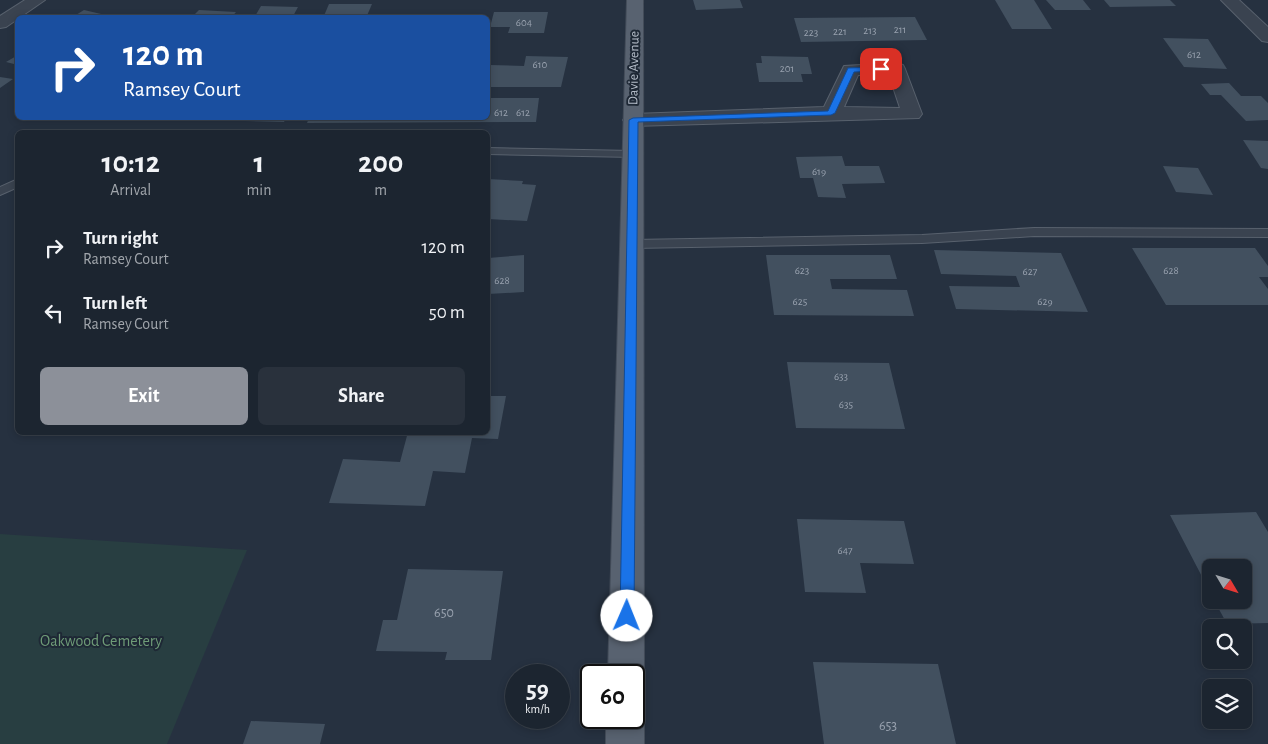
<!DOCTYPE html>
<style>
:root{--surface:#1c2530;--page:#29313c;--text:#f1f3f6;--muted:#a0a5ab;--line:#3a424c;--accent:#8c9099}
body{margin:0;font-family:"Alegreya Sans",sans-serif;background:var(--page);color:var(--text);height:100vh;display:flex;flex-direction:column;font-size:19px;white-space:nowrap}
*{box-sizing:border-box;margin:0}
p{font-size:16px;color:var(--muted)}
.icon{flex:none;width:28px;height:28px;fill:none;stroke:currentColor;stroke-width:2;stroke-linecap:round;stroke-linejoin:round}
.map{position:relative;flex:1;overflow:hidden}
.details{position:absolute;left:15px;top:130px;width:475px;height:305px;display:flex;flex-direction:column;background:var(--surface);border-radius:8px;box-shadow:0 2px 8px #0003,0 0 0 1px var(--line)}
.details>*{flex:none}
.banner{position:absolute;left:15px;top:15px;width:475px;height:105px;border-radius:8px;box-shadow:0 2px 8px #0003,0 0 0 1px var(--line);background:#1a4fa0;color:#fff;overflow:hidden}
.needle{width:32px;rotate:128deg}
.buttons{position:absolute;left:1202px;top:559px;display:grid;gap:10px}
.buttons a{display:grid;place-items:center;width:50px;height:50px;border-radius:8px;background:var(--surface);box-shadow:0 2px 8px #0003,0 0 0 1px var(--line);font-size:25px}
.speed{position:absolute;left:505px;top:664px;display:flex;gap:10px;font-size:25px;font-weight:700;text-align:center}
.speed>*{display:grid;place-content:center;width:65px;height:65px;border-radius:50%;background:var(--surface);box-shadow:0 2px 8px #0003,0 0 0 1px var(--line);line-height:1}
.speed small{font-size:12px;font-weight:400}
.speed .limit{border:2px solid #111;border-radius:8px;background:#fff;color:#111}
.pin{position:absolute;display:grid;place-items:center;width:42px;height:42px;color:#fff;margin:-21px;border-radius:10px;box-shadow:0 2px 8px #0006}
.me{position:absolute;width:55px;margin:-28px;rotate:1deg;stroke-linejoin:round;filter:drop-shadow(0 0 4px #0008)}
.turn{display:flex;align-items:center;gap:18px;height:105px;padding:0 25px;font-size:22px}
.turn .icon{width:65px;height:65px;stroke-width:2.5}
.turn b{display:block;font-size:35px;line-height:42px}
.eta{display:flex;justify-content:space-evenly;align-items:center;height:85px;text-align:center}
.eta b{font-size:30px;font-weight:700;line-height:35px}
.action{display:flex;gap:10px;margin-top:auto;padding:10px 25px}
.action a{flex:1;height:58px;border-radius:8px;background:var(--accent);color:#fff;font-size:20px;font-weight:700;line-height:58px;text-align:center}
.action a+a{background:var(--page);color:var(--text)}
ul{padding:0;list-style:none}
li{display:flex;align-items:center;gap:15px;height:65px;padding:0 25px}
li div{flex:1}
li b{display:block;font-size:19px}
li em{font-style:normal}
.map>svg:first-child{display:block}
</style>
<div class="map">
<svg width="1268" height="744" viewBox="0 0 1268 744">
<rect width="100%" height="100%" fill="#263140"/>
<polygon fill="#283e41" points="0,534 247,550 167,744 0,744"/>
<g fill="#42505f">
<polygon points="693,0 740,0 743,8 696,10"/>
<polygon points="995,0 1034,0 1052,29 1012,29"/>
<polygon points="1046,0 1083,0 1091,10 1055,10"/>
<polygon points="1104,0 1170,0 1176,6 1110,7"/>
<polygon points="329,4 372,4 366,18 323,18"/>
<polygon points="261,6 298,7 292,18 254,18"/>
<polygon points="84,10 114,17 114,18 71,18"/>
<polygon points="199,10 236,12 231,18 191,18"/>
<polygon points="494,12 548,12 544,33 508,33 510,27 490,27"/>
<polygon points="915,17 927,40 801,42 794,18"/>
<polygon points="1163,38 1208,39 1227,69 1184,67"/>
<polygon points="18,55 18,65 6,62"/>
<polygon points="526,56 568,57 561,87 488,87 490,65 524,66"/>
<polygon points="761,56 808,57 812,74 801,74 803,82 759,82 756,63 762,63"/>
<polygon points="0,77 13,79 0,88"/>
<polygon points="1229,83 1241,96 1261,96 1268,103 1268,120 1246,121 1221,95 1210,95 1201,84"/>
<polygon points="488,98 539,98 536,122 307,123 309,118 488,118"/>
<polygon points="110,118 286,118 284,122"/>
<polygon points="1243,140 1268,141 1268,169 1261,168"/>
<polygon points="842,156 845,166 879,166 885,183 842,184 846,198 818,197 813,178 800,178 796,157"/>
<polygon points="1163,166 1198,168 1213,195 1176,192"/>
<polygon points="488,179 523,181 522,184 536,185 527,221 488,219"/>
<polygon points="1132,248 1255,248 1268,266 1268,277 1259,277 1268,289 1268,305 1166,305"/>
<polygon points="934,250 1061,253 1088,312 956,309 949,286 1020,287 1016,276 941,274"/>
<polygon points="524,255 524,292 488,294 488,258"/>
<polygon points="766,255 890,255 897,279 830,279 832,289 907,290 914,316 774,315"/>
<polygon points="787,362 889,363 905,429 796,428"/>
<polygon points="488,396 506,396 498,439 472,438 465,473 433,471 425,506 329,503 343,459 400,462 408,432 488,432"/>
<polygon points="1256,512 1268,532 1268,623 1227,624 1214,600 1244,600 1244,568 1211,568 1211,594 1170,515"/>
<polygon points="797,519 904,521 914,564 860,563 866,593 805,592"/>
<polygon points="408,569 503,571 491,660 445,660 447,652 376,651 383,620 397,620"/>
<polygon points="813,662 938,664 956,744 824,744"/>
<polygon points="251,721 325,724 320,744 243,744"/>
</g>
<g fill="none" stroke-linecap="round" stroke-linejoin="round">
<g stroke="#58616d" stroke-width="2">
<g id="service">
<polygon points="488,148 633,151 638,154 633,157 488,154"/>
<polygon points="18,179 18,187 0,195 0,187"/>
<polygon points="1034,228 1268,229 1268,237 1034,236 922,243 632,248 626,244 632,240 922,235"/>
</g>
</g>
<g stroke="#58616d" stroke-width="2">
<g id="minor">
<polygon points="25,0 45,0 6,27 0,28 0,16"/>
<path d="M896 63 903 65 905 69 922 114 919 118 633 126 626 124 623 120 626 116 633 114 824 107 844 66ZM858 75H889L900 108 844 107Z"/>
</g>
</g>
<g stroke="#58616d" stroke-width="2">
<polygon id="tertiary" points="1221,0 1239,0 1268,27 1268,42 1262,41"/>
</g>
<g stroke="#434c59" stroke-width="2">
<g id="primary">
<polygon points="627,0 643,0 644,675 639,688 634,690 634,675 608,675"/>
<polygon points="634,703 638,705 644,718 644,744 606,744 606,718 634,718"/>
</g>
</g>
<use href="#service" fill="#3a4350" fill-rule="evenodd"/>
<use href="#minor" fill="#3a4350" fill-rule="evenodd"/>
<use href="#tertiary" fill="#3a4350" fill-rule="evenodd"/>
<use href="#primary" fill="#586270" fill-rule="evenodd"/>
</g>
<polygon fill="#1a73e8" stroke="#114b97" points="881,67 884,68 884,71 854,72 835,113 831,115 638,122 634,616 632,621 627,623 622,621 620,616 629,120 633,118 828,111 848,68"/>
<g text-anchor="middle" dominant-baseline="central" stroke-width="4" stroke-linejoin="round" paint-order="stroke">
<g font-size="11" fill="#99a2af">
<text x="524" y="22">604</text>
<text x="900" y="29">211</text>
<text x="870" y="30">213</text>
<text x="840" y="31">221</text>
<text x="811" y="32">223</text>
<text x="1194" y="54">612</text>
<text x="540" y="64">610</text>
<text x="787" y="68">201</text>
<text x="501" y="112">612</text>
<text x="523" y="112">612</text>
<text x="819" y="171">619</text>
<text x="802" y="270">623</text>
<text x="1171" y="270">628</text>
<text x="1030" y="271">627</text>
<text x="502" y="280">628</text>
<text x="800" y="301">625</text>
<text x="1045" y="301">629</text>
<text x="841" y="376">633</text>
<text x="846" y="404">635</text>
<text x="845" y="550">647</text>
</g>
<g font-size="14" fill="#b6beca" stroke="#1e2835">
<text transform="translate(634 68) rotate(-89)">Davie Avenue</text>
</g>
<g font-size="14" fill="#99a2af">
<text x="444" y="613">650</text>
<text x="888" y="726">653</text>
</g>
<g font-size="16" fill="#6e9b77" stroke="#1e2835">
<text x="101" y="641">Oakwood Cemetery</text>
</g>
</g>
</svg>
<div class="buttons">
<a><svg class="needle" viewBox="-14 -14 28 28"><path d="M0-13l5 13h-10z" fill="#e53935"/><path d="M0 13l5-13h-10z" fill="#a0a5ab"/></svg></a>
<a><svg class="icon" aria-label="search" viewBox="0 0 24 24"><circle cx="10" cy="10" r="6"/><path d="M15 15l6 6"/></svg></a>
<a><svg class="icon" aria-label="layers" viewBox="0 0 24 24"><path d="M12 4l9 5-9 5-9-5zM3 14l9 5 9-5"/></svg></a>
</div>
<div class="speed"><div>59<small>km/h</small></div><div class="limit">60</div></div>
<div class="pin" style="left:881px;top:69px;background:#d93025"><svg class="icon" aria-label="arrive" viewBox="0 0 24 24"><path d="M6 21V4h12l-3 4 3 4H6"/></svg></div>
<svg class="me" style="left:627px;top:616px" viewBox="-20 -20 40 40"><circle r="19" fill="#fff"/><path d="M0-13L10 11 0 6-10 11z" fill="#1a73e8"/></svg>
<div class="banner">
<div class="turn"><svg class="icon" aria-label="right" viewBox="0 0 24 24"><path d="M7 20v-9h11M14 6l5 5-5 5"/></svg><div><b>120 m</b>Ramsey Court</div></div>
</div>
<section class="details">
<div class="eta">
<div><b>10:12</b><p>Arrival</p></div>
<div><b>1</b><p>min</p></div>
<div><b>200</b><p>m</p></div>
</div>
<ul>
<li><svg class="icon" aria-label="right" viewBox="0 0 24 24"><path d="M7 20v-9h11M14 6l5 5-5 5"/></svg><div><b>Turn right</b><p>Ramsey Court</p></div><em>120 m</em></li>
<li><svg class="icon" aria-label="left" viewBox="0 0 24 24"><path d="M17 20v-9H6M10 6l-5 5 5 5"/></svg><div><b>Turn left</b><p>Ramsey Court</p></div><em>50 m</em></li>
</ul>
<div class="action"><a>Exit</a><a>Share</a></div>
</section>
</div>
